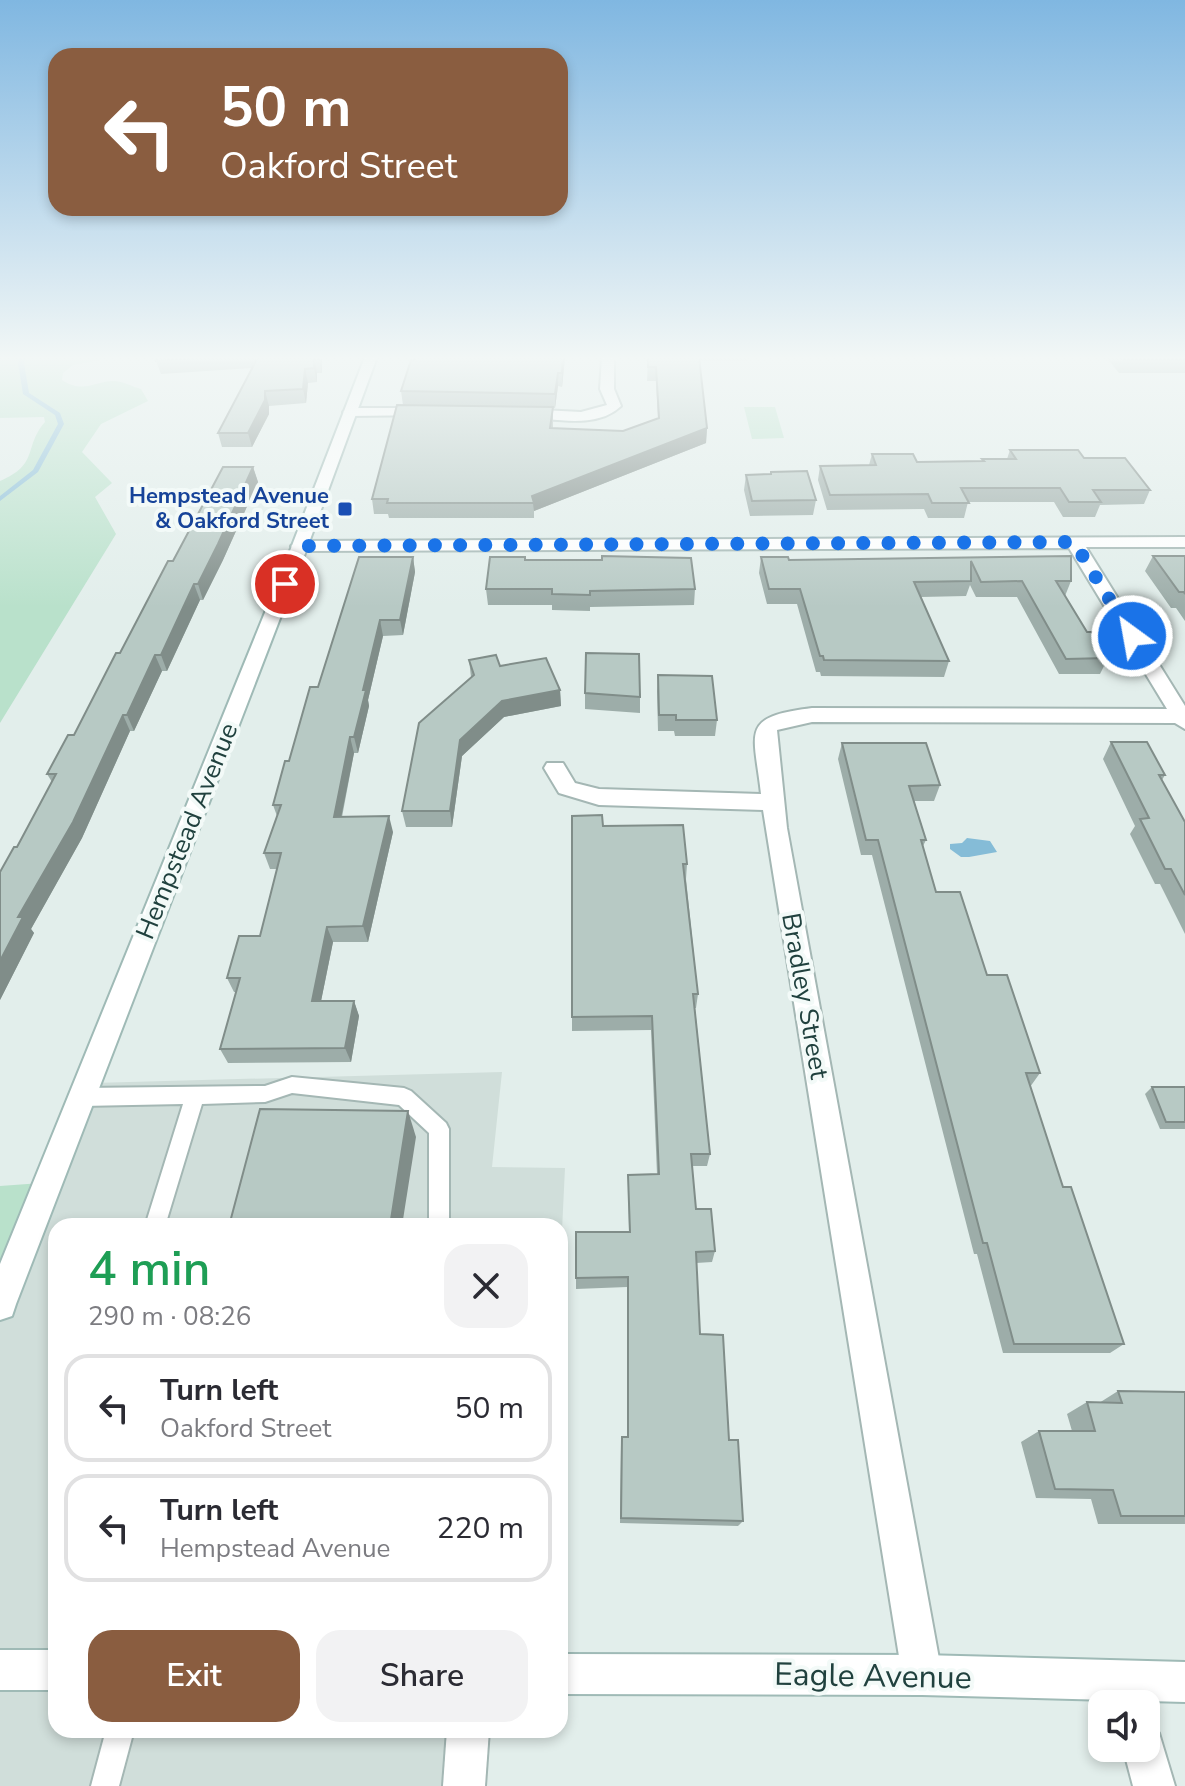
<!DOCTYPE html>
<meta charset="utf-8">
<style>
:root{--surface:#fff;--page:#f2f2f3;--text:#2b2b33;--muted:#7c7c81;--line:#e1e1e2;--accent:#8a5d40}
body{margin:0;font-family:"Nunito Sans",sans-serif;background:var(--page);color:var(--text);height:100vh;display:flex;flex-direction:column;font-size:30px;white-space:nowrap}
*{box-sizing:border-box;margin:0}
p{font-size:26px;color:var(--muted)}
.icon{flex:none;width:44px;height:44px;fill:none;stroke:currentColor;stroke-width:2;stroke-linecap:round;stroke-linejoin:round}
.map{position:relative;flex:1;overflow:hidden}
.drawer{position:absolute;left:48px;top:1218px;width:520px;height:520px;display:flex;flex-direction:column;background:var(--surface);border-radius:24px;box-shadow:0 4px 12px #0003}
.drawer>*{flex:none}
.banner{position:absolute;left:48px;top:48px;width:520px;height:168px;border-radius:24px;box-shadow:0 4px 12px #0003;background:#8a5d40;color:#fff;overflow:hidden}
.tools{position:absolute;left:1088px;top:1690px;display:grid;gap:16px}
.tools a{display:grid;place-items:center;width:72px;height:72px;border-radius:16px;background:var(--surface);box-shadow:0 4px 12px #0003;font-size:40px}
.pin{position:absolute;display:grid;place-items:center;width:68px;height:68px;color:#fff;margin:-34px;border:4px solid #fff;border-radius:50%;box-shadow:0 2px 8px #0007}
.me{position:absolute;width:88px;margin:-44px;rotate:328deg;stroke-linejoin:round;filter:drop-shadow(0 0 6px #0008)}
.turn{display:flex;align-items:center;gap:28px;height:168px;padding:0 40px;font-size:36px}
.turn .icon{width:104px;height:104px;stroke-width:2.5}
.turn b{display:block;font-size:56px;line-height:68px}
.round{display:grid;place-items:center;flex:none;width:84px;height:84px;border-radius:24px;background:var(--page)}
.summary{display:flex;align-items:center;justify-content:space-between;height:136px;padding:0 40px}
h1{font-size:48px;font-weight:600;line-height:60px;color:#1e9e55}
.action{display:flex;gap:16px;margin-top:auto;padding:16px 40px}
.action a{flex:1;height:92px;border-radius:24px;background:var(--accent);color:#fff;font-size:32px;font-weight:600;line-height:92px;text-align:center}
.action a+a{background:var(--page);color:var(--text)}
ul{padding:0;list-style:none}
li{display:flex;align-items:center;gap:24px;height:108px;margin:0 16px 12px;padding:0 24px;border:4px solid var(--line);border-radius:24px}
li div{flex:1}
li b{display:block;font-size:30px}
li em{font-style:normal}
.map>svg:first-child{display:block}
</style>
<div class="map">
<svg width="1185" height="1786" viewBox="0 0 1185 1786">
<rect width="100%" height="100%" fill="#e2eeeb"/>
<polygon fill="#d0deda" points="502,1072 492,1167 565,1168 560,1272 560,1226 56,1226 56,1730 469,1730 464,1786 0,1786 0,1321 93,1083"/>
<g fill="#b9e1cb">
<path d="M0 357H117L73 365 63 373 62 380C83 394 95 381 114 381 122 381 133 387 141 389L148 401 101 424 82 452 112 483 95 497 116 534 0 723V481C40 464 23 447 45 422L44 417 0 418Z"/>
<polygon points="744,407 775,407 784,438 752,439"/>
<polygon points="55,1182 0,1321 0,1186"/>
</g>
<polygon fill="#85bcd7" points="967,838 990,841 997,852 969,857 961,857 950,849 950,844 962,843"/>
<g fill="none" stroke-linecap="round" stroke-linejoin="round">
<polygon fill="#85bcd7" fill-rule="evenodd" points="20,357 26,357 24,363 29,393 60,413 64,424 38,472 0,501 0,496 33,470 58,424 55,415 23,394 18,363"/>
<g stroke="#a4b7b4" stroke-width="4">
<g id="lane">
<polygon points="292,1077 404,1088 411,1091 446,1123 449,1129 449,1226 429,1226 429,1133 399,1105 292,1093 265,1102 202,1104 165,1226 145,1226 183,1104 82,1106 75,1103 73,1097 75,1091 82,1088 265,1086"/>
<polygon points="106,1730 134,1730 119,1786 91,1786"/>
</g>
</g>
<g stroke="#a4b7b4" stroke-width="4">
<g id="street">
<path d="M602 357H614V389L621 406C596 430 553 418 522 417L515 413 522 409 581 412 607 405 600 389Z"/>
<polygon points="425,408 432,412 430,415 350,416 343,412 350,408"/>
<path d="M1185 537V547H1086L1185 706V729L1175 723 812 722 777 730 787 828 942 1675 936 1689 922 1695 908 1689 902 1675 763 810 599 805 559 793 544 768 547 763H563L575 783 599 789 761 794C754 731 739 717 812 708L1167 709 1069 548 299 551 291 546 299 541Z"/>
<polygon points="1146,1728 1159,1733 1175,1786 1133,1786 1123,1748 1146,1748"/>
<polygon points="447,1730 489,1730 485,1786 443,1786"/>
</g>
</g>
<g stroke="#9fbab6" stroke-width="4">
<g id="secondary">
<polygon points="365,357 377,357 304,556 16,1304 12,1316 0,1320 0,1264 288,556"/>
<rect x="0" y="1650" width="56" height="40"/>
<polygon points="560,1654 922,1655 1185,1662 1185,1702 922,1695 560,1694"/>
</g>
</g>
<use href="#lane" fill="#fff" fill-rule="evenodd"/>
<use href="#street" fill="#fff" fill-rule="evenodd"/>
<use href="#secondary" fill="#fff" fill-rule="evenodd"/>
</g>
<g fill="#9dada9">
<polygon points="157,357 322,357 322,373 317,373 317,382 308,383 306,403 269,406 269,414 252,447 222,447 218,433 252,368 161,374 156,361"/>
<polygon points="565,357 562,387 558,386 555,408 553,408 553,428 623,431 658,418 656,381 647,381 648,357 747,357 747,361 699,361 707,428 706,443 534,511 534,518 389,518 388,514 374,514 372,499 403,405 401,391"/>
<polygon points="1106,357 1185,357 1185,373 1119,373"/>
<polygon points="1010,450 1084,458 1150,490 1144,504 1100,505 1095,517 1063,517 1054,502 968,502 964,518 928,518 924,509 827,510 818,480 820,466 869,465 872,454 917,462 982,461 982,459 1007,459"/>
<polygon points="253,467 258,482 223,560 203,600 200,600 167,671 162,671 134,731 130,731 82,838 31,929 34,933 0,1000 17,847 52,782 47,774 74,735 173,561"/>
<polygon points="771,472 816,500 813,515 750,516 744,490 746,475 770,474"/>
<polygon points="1071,556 1071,581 1065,596 1087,632 1108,658 1100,674 1059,674 1017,597 976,597 970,585 966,596 921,597 949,661 944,677 821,676 820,672 816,672 797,604 767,604 759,573 761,557 789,560"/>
<polygon points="1153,556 1185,556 1185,621 1176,608 1171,608 1145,571"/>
<polygon points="413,557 415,572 403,635 383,636 368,700 369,706 358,753 354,753 342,817 393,832 368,942 333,942 321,1001 354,1001 359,1016 351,1062 228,1063 220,1049 236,992 234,992 227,978 260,936 278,869 270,869 264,853 277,816 273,805 318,687"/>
<polygon points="525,560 695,589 694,605 590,607 590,611 552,610 552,605 488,605 486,589"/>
<polygon points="469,660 500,666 560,690 561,706 504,717 462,756 452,827 406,827 402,811 471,677"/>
<polygon points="658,675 717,720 715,736 675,736 674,731 658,731 657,691"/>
<polygon points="585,693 640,697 640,713 585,709"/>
<polygon points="1111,742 1165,775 1162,780 1185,822 1185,934 1160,884 1155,884 1130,834 1135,826 1103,759"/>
<polygon points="842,743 940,785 934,801 914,801 926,840 923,846 936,892 987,975 1040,1073 1030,1087 1063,1187 1124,1344 1110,1353 1003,1353 977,1254 974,1254 872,855 861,855 838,759"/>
<polygon points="572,816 603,826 687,864 686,879 698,994 696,1008 695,1008 710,1154 707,1166 692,1166 696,1209 715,1251 712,1262 696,1263 700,1334 729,1440 743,1521 738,1526 620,1523 621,1444 622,1437 627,1437 627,1287 576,1289 576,1232 629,1232 628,1175 657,1174 651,1030 572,1031"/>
<polygon points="1152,1087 1185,1087 1185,1129 1160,1129 1145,1094"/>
<polygon points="1118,1391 1185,1392 1185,1524 1098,1524 1091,1499 1036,1498 1021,1442 1039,1431 1072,1431 1067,1414 1087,1402 1099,1403"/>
</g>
<g fill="#808d89">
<polygon points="319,357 322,357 322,373 319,359"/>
<polygon points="563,357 565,357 562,387 562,373"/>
<polygon points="314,360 317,373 317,382 314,368"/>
<polygon points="305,369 308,383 306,403 303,389"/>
<polygon points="558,373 558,386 555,408 555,394"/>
<polygon points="265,391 269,406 269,414 252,447 248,433"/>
<polygon points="707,428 706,443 534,511 532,496"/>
<polygon points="253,467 258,482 223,560 203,600 198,584"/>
<polygon points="413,557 415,572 403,635 400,620"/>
<polygon points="194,584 200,600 167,671 161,655"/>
<polygon points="380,620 383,636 368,700 369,706 358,753 354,737 363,690"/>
<polygon points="155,655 162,671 134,731 127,715"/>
<polygon points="560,690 561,706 504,717 462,756 452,827 450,811 460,740 502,701"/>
<polygon points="123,715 130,731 82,838 31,929 34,933 0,1000 0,961 18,917"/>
<polygon points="350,737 354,753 338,833 334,817"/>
<polygon points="389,816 393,832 368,942 363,926"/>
<polygon points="327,927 333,942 318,1016 312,1001"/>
<polygon points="354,1001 359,1016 351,1062 345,1048"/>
<polygon points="408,1111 416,1137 402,1226 390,1226"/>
</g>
<g fill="#b7c9c4" stroke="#808d89" stroke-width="2">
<polygon points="157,357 210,357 156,361"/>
<polygon points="258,357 319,357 319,359 314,360 314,368 305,369 303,389 265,391 265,400 248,433 218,433"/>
<polygon points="415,357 563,357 562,373 558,373 555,394 401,391 411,360 414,360"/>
<polygon points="648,357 699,357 707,428 532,496 534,503 387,503 388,499 372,499 397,405 553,407 550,428 623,431 659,418 656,367 648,367"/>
<polygon points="1122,357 1185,357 1185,360 1124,360"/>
<polygon points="1010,450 1078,450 1084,458 1125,458 1150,490 1093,490 1101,502 1069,502 1060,488 961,488 969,503 932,503 928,494 830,495 820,466 876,465 872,454 913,454 917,462 984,461 982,459 1016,459"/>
<polygon points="223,467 253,467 218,544 198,584 194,584 161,655 155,655 127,715 123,715 73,822 18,917 23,917 0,961 0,872 14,847 17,847 56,774 47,774 68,735 74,735 116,653 120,653 168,561 173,561"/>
<polygon points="807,471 816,500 752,501 746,475 771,474 771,472"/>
<polygon points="602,556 691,558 695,589 590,591 590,595 552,594 552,589 486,589 490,557 525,557 525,560 602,560"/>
<polygon points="1071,556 1071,581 1056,581 1087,632 1092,632 1108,658 1066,659 1022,581 981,582 971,561 971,581 914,582 949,661 824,660 823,656 820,656 800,589 769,589 761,557 788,557 789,560"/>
<polygon points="1153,556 1185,556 1185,594 1184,592 1179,592"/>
<polygon points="359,557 413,557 400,620 380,620 363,690 366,690 354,737 350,737 334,817 389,816 363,926 327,927 312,1001 354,1001 345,1048 220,1049 240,978 227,978 239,936 260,936 281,853 264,853 281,805 273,805 285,761 289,761 310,687 318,687"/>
<polygon points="586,653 639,654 640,697 585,693"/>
<polygon points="496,655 500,666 546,658 560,690 502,701 460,740 450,811 402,811 419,723 474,675 469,660"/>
<polygon points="658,675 712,676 717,720 676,720 676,715 659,715"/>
<polygon points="1111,742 1147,742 1165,775 1159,775 1185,822 1185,895 1171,869 1165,869 1140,819 1149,818"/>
<polygon points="842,743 926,743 940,785 909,786 926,840 921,840 936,892 960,892 987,975 1007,975 1040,1073 1026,1073 1063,1187 1071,1187 1124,1344 1014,1344 987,1243 983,1243 878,840 866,840"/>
<polygon points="602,815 603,826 683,825 687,864 683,864 698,994 693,994 710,1154 691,1154 696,1209 711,1209 715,1251 696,1252 700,1334 723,1335 729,1440 738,1440 743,1521 621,1518 622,1437 628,1437 628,1277 576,1278 576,1232 630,1232 628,1175 659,1174 652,1016 572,1017 572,816"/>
<polygon points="1152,1087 1185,1087 1185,1122 1166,1122"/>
<polygon points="260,1109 408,1111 390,1226 229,1226"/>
<polygon points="1118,1391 1185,1392 1185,1516 1121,1516 1113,1490 1055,1489 1039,1431 1095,1431 1087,1402 1122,1403"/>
</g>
<linearGradient id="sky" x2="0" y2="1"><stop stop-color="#80b7e1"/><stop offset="0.59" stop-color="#f2f7f6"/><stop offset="1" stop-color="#f2f7f6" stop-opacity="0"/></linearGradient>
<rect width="1185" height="607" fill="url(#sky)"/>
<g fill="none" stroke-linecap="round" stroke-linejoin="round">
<polyline stroke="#1a73e8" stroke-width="14" stroke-dasharray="0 25.2" points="285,584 299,546 1074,542 1132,636"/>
</g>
<rect fill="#1a4fb4" stroke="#f3faf8" stroke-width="3" x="337" y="501" width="16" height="16" rx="4"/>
<g text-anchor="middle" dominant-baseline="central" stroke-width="8" stroke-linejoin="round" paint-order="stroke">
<g font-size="22" font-weight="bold" fill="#164399" stroke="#f3faf8" text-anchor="end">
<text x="329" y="496">Hempstead Avenue<tspan x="329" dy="25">&amp; Oakford Street</tspan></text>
</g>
<g font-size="26" fill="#20413e" stroke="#f3faf8">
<text transform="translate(187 831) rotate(-68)">Hempstead Avenue</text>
<text transform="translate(805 996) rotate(80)">Bradley Street</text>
</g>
<g font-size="32" fill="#20413e" stroke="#f3faf8">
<text transform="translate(873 1676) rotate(1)">Eagle Avenue</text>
</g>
</g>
</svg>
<div class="tools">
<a><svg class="icon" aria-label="sound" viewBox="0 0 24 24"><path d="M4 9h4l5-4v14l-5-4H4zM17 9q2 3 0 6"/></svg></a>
</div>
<div class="pin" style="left:285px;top:584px;background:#d93025"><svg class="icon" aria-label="arrive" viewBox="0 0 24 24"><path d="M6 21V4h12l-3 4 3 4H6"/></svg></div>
<svg class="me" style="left:1132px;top:636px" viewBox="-20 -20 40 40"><circle r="17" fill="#1a73e8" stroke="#fff" stroke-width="3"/><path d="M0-11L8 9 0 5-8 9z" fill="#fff"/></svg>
<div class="banner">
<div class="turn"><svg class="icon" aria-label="left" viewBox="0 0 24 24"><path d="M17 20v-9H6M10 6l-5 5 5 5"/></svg><div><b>50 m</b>Oakford Street</div></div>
</div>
<section class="drawer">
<div class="summary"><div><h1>4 min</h1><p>290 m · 08:26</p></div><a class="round"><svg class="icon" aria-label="close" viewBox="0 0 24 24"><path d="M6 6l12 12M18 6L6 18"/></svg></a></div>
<ul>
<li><svg class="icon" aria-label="left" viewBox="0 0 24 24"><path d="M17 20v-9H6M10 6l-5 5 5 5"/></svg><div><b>Turn left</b><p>Oakford Street</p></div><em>50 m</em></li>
<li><svg class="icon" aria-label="left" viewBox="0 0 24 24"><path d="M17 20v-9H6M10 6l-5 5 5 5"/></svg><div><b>Turn left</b><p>Hempstead Avenue</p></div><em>220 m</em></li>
</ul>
<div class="action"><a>Exit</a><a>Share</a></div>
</section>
</div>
